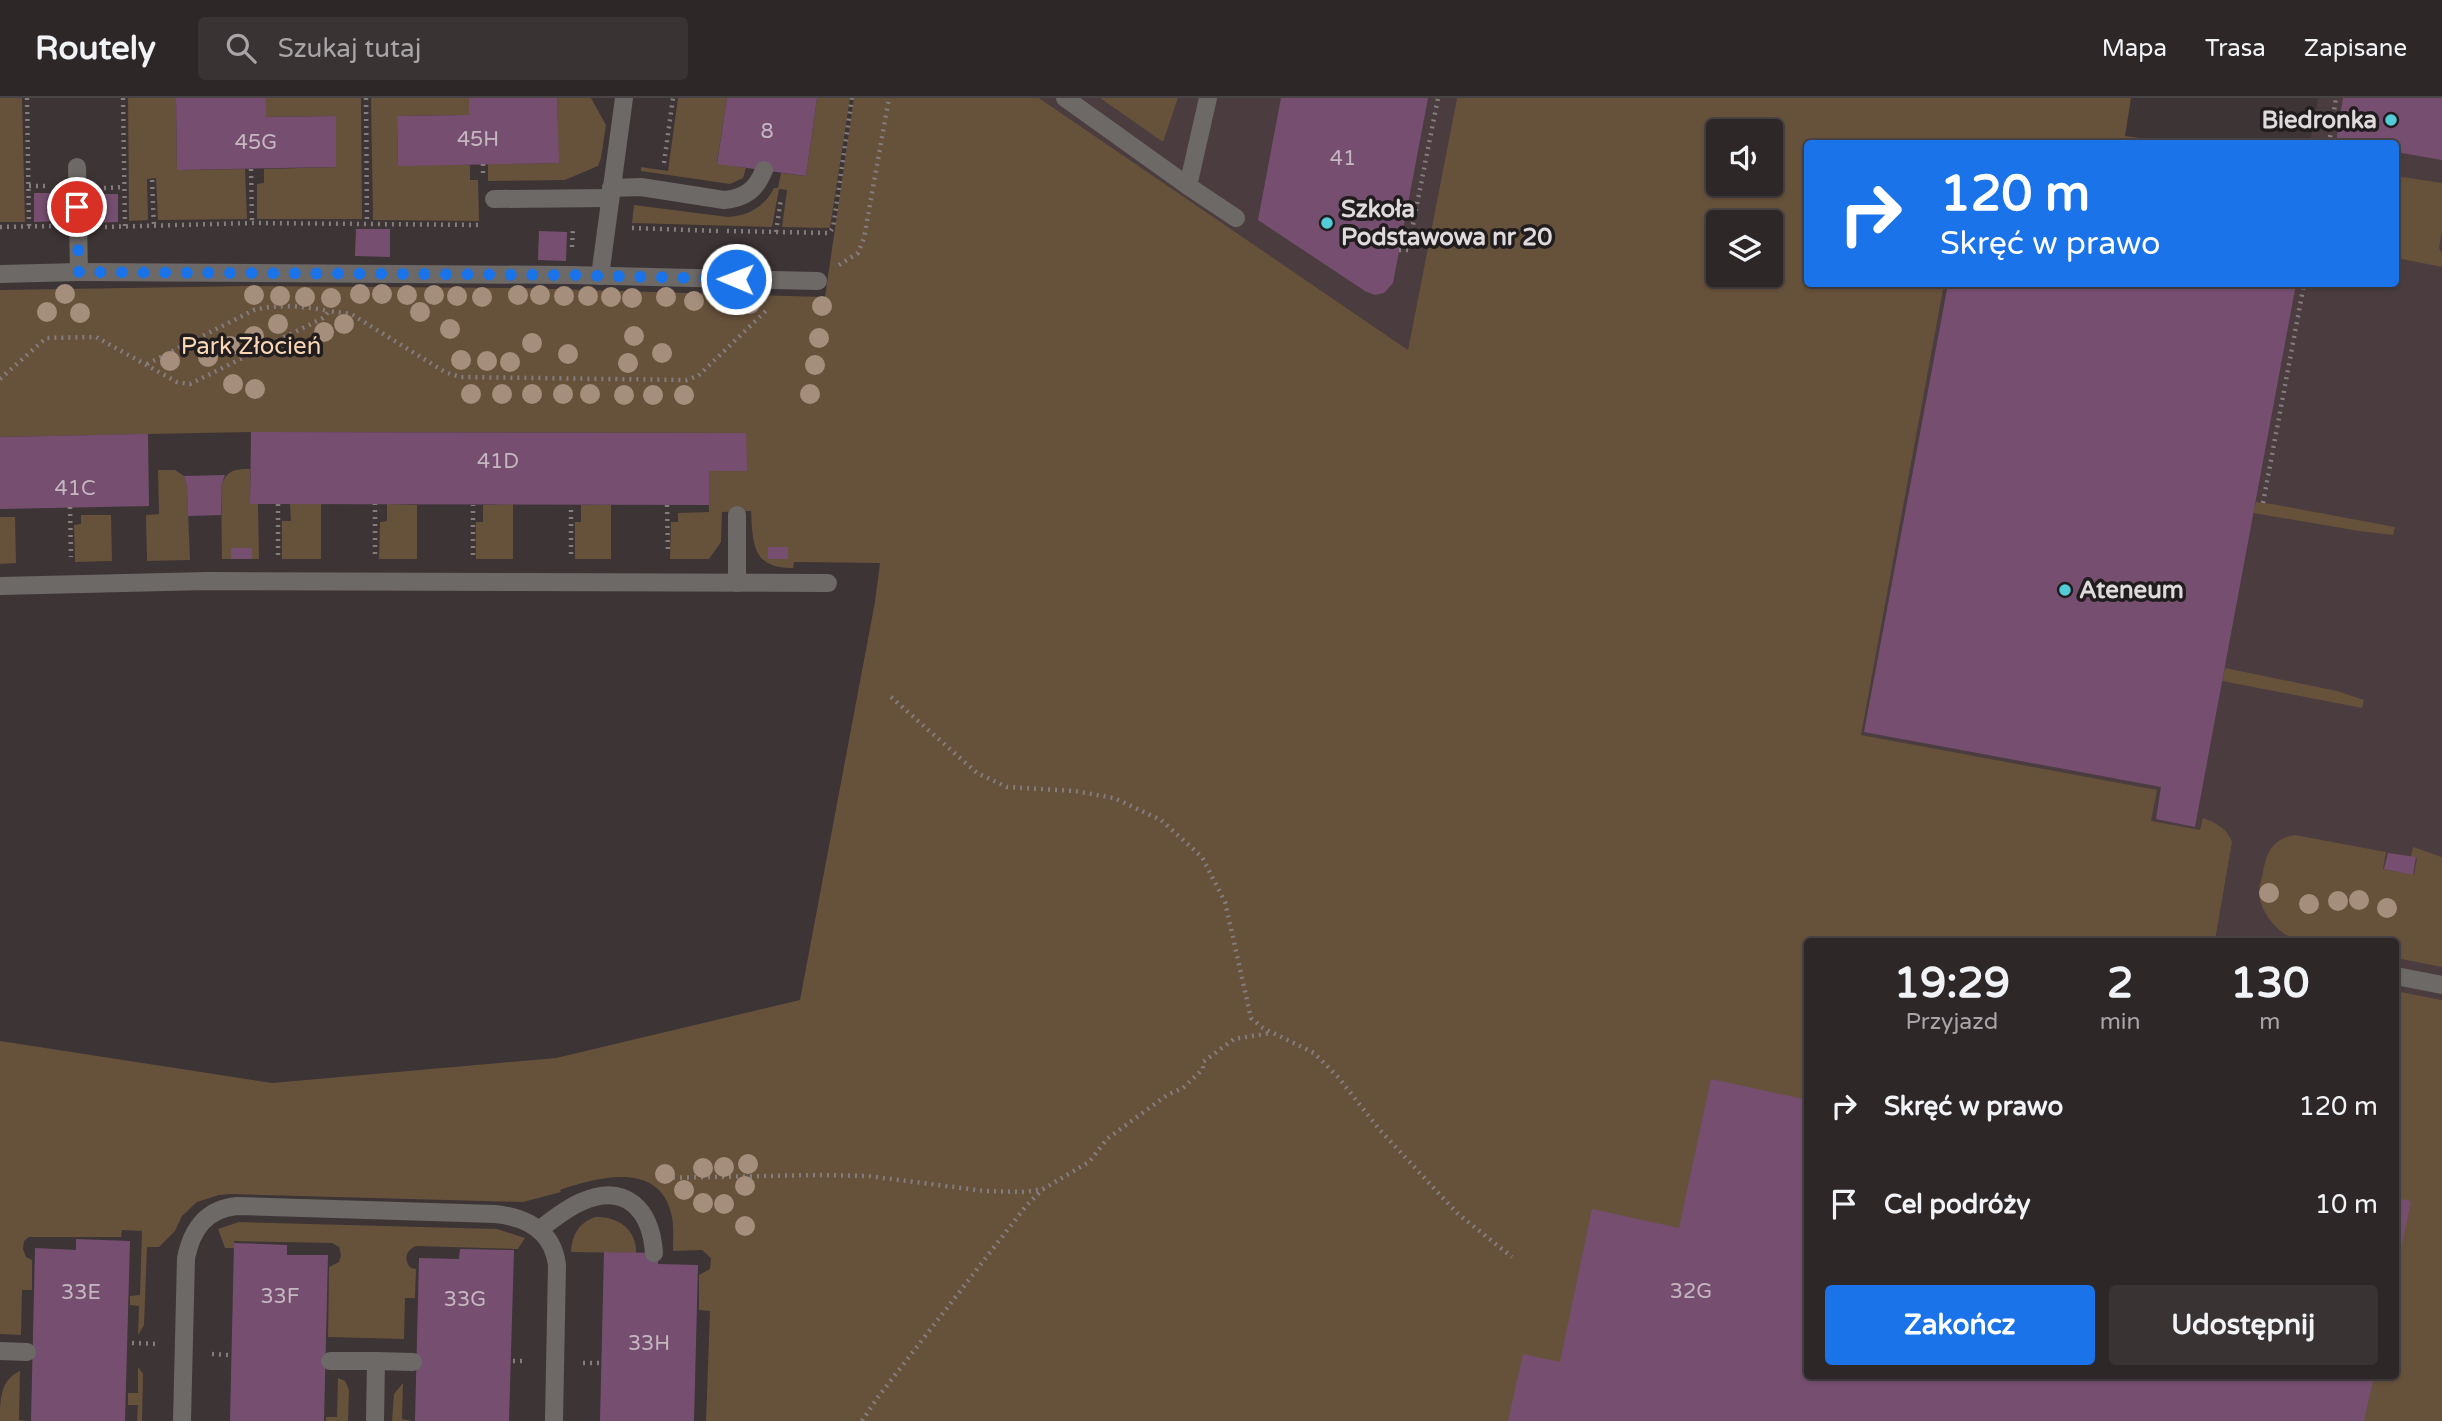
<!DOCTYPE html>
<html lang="pl">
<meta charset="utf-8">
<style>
:root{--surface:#2e2728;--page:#3a3334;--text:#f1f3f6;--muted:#a7a5a8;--line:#494445;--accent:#1a73e8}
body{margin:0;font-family:"Varela Round",sans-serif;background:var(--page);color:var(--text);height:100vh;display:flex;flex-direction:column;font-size:26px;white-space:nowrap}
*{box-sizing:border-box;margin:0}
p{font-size:23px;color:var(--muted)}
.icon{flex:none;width:38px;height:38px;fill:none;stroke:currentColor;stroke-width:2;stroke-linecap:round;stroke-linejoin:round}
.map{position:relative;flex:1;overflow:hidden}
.details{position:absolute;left:1804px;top:840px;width:595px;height:441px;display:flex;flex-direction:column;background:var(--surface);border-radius:7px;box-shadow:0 2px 5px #0004,0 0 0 2px var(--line)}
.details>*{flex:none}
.banner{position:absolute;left:1804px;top:42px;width:595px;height:147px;border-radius:7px;box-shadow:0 2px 5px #0004,0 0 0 2px var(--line);background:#1a73e8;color:#fff;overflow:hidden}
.controls{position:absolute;left:1706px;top:21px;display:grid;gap:14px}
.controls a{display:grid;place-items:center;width:77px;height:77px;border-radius:7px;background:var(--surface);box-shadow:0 2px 5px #0004,0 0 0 2px var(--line);font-size:35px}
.pin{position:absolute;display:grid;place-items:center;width:60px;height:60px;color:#fff;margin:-30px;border:4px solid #fff;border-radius:50%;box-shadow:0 2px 7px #0007}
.me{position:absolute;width:77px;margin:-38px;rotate:271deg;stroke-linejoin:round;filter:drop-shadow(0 0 5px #0008)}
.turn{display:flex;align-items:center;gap:24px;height:147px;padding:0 21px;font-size:32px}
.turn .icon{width:91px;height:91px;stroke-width:2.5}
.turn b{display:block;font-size:49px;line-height:60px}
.eta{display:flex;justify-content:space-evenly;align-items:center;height:119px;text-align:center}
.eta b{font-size:42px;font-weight:700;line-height:49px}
.button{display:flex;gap:14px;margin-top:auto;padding:14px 21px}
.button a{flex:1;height:80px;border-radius:7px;background:var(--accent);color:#fff;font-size:28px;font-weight:700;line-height:80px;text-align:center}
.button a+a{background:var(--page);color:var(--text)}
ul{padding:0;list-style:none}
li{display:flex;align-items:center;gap:21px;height:98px;padding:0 21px}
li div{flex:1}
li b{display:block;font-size:26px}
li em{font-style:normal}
header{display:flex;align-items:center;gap:42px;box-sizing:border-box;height:98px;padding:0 35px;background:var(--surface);border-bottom:2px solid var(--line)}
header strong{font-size:33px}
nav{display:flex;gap:38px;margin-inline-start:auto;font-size:24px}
.search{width:490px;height:63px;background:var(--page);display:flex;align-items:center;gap:18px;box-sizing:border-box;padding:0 24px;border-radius:7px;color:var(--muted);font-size:26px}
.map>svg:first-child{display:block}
</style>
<header>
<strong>Routely</strong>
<div class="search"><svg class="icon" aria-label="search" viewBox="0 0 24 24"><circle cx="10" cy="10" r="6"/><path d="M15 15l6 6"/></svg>Szukaj tutaj</div>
<nav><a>Mapa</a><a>Trasa</a><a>Zapisane</a></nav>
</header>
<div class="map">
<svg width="2442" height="1323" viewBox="0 0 2442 1323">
<rect width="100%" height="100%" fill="#3d3436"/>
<g fill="#4b3c3f">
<polygon points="1039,0 1100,0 1163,43 1178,0 1457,0 1408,252"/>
<polygon points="2318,0 2442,0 2442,902 2396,893 2396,844 2215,843 2231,749 1813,690 1905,186 2396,186 2396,46 2310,45"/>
</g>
<g fill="#66513b" fill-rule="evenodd">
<polygon points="0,0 22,0 25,124 0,124"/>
<polygon points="128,0 176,0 177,72 245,71 247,121 158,122 156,80 147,81 148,122 129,123"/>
<polygon points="266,0 361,0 362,121 257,121 257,86 264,85 264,71 336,69 336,18 266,19"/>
<polygon points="371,0 469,0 469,17 397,18 398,67 470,67 470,82 478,82 479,123 373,122"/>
<polygon points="557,0 591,0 606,27 601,60 598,68 565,82 488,83 488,66 558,65"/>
<polygon points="678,0 727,0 717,65 746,70 743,80 730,86 641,73 641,69 668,73"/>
<path d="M817 0H850L830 130 782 129 787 92 779 91 772 129 632 125 634 107 728 119C749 118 765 108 774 90H778L781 75 806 78Z"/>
<path d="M854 0H1039L1408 252 1457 0H2131L2125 38 2177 45 1808 46V186H1944L1861 637 2157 692 2151 723 2200 732 2203 720C2215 724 2228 731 2232 744L2215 843 1808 844V1278H2396V893L2442 902V1323H706L710 1213 699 1212V1177L710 1171 711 1160 702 1152 673 1153C673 1142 674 1130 672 1119 661 1062 598 1079 560 1092L561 1094 523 1104 231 1096 219 1097 197 1104 182 1118 175 1133 159 1149H147L144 1227 138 1237 139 1208 130 1207V1198L140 1197 142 1133 122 1132 121 1139H29L24 1143 23 1151 26 1159 32 1162V1192H22L21 1237 0 1236V943L272 985 556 960 800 902 875 504 880 465 794 464 793 470C751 471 753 443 751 413L722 414 721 444 709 461H670L671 424H678V415L709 414V373H746V335L250 334 0 339V192L250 188 519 190 825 199ZM1718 33H1771V86H1718ZM1718 124H1771V177H1718Z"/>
<polygon points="1100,0 1178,0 1163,44"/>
<polygon points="2396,78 2442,85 2442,133 2439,150 2442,155 2442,169 2396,160"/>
<path d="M250 371V406H258L259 461H222L221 388C227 372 234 371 250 371Z"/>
<polygon points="158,372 175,372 184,378 187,389 190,462 147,463 146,417 159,416"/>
<polygon points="2256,404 2272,406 2395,429 2393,437 2359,433 2253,415"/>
<polygon points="290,406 321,406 321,461 282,461 282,423 291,423"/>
<polygon points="387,406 417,407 417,461 379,461 380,424 387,423"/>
<polygon points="513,406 513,461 476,461 476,424 483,424 483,407"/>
<polygon points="581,407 611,407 611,461 575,461 575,424 581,424"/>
<polygon points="81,417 111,417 112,463 75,464 74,427 81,426"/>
<polygon points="0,419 15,419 16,465 0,466"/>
<polygon points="2225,570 2337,593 2364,602 2362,610 2222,583"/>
<path d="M2295 737 2386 754 2383 771 2414 777 2417 760 2411 759 2413 749 2442 759V869L2396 860V844C2373 844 2306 849 2288 838 2274 830 2260 812 2259 795 2259 788 2262 780 2263 774 2267 753 2273 741 2295 737Z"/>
<path d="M595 1119C617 1118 637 1131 636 1155L571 1154C572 1136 579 1125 595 1119Z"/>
<path d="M239 1124 497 1131 525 1140 518 1151 416 1148C406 1152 403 1162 411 1170L416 1171 415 1200H405L404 1241 328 1239 329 1169 339 1164 341 1157 339 1149 332 1145 234 1143V1150H225L218 1131Z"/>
<polygon points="138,1269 143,1276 142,1323 137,1323 138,1307 128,1307 128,1295 138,1295"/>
<path d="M20 1273 19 1322 28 1323H0C0 1302 0 1282 20 1273Z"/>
<polygon points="338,1280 345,1283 349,1292 348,1323 326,1323 326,1319 337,1319"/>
<polygon points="403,1285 402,1321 412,1323 392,1323 394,1296"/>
</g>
<g fill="#764f70">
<polygon points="176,0 266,0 266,19 336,18 336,69 177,72"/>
<polygon points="469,0 557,0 559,65 398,68 397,18 469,17"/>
<polygon points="727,0 817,0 806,78 717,66"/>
<polygon points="1281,0 1428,0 1393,185 1384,195 1375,197 1365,193 1258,122"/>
<polygon points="2343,0 2442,0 2442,62 2396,54 2396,46 2336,44"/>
<polygon points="34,95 61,95 62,123 34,124"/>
<polygon points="91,96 118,96 118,124 91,125"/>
<polygon points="356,131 390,131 390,159 355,158"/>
<polygon points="539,133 567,134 566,163 538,162"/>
<polygon points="1948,186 2296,186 2195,729 2156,721 2161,689 1864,634"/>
<polygon points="251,334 746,335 747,373 709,373 709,407 250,406"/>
<polygon points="142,336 148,336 149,408 0,411 0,339"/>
<polygon points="225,377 221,388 221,417 188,418 187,389 184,378"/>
<rect x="768" y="449" width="20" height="12"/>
<rect x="231" y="450" width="21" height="11"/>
<polygon points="2388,755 2416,759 2413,777 2384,771"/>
<polygon points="1711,981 1808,1002 1808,1278 2374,1278 2364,1323 1508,1323 1523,1256 1560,1264 1592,1111 1679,1130"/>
<polygon points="2396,1100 2411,1103 2397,1171 2396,1171"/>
<polygon points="76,1141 130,1143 125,1323 31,1323 35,1150 76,1152"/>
<polygon points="234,1145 287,1147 287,1157 328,1157 324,1323 230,1323"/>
<polygon points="460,1151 514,1152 509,1323 415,1323 419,1160 459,1161"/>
<polygon points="604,1154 658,1155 658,1166 698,1167 694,1323 600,1323"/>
</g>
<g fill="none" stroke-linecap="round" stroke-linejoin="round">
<g stroke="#847d7e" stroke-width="4.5" stroke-dasharray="2 5" stroke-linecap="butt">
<polyline points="27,0 29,128"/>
<polyline points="123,0 125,129"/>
<polyline points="366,0 367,125"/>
<polyline points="2329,46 2336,0"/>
<polyline points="664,65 673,0"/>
<polyline points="483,66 483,77"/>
<polyline points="251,71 252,125"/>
<polyline points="152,82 154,128"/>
<polyline points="29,88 50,88"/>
<polyline points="104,90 124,89"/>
<polyline points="0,129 52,128"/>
<polyline points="105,129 252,125 481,127"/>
<polyline points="632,130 718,133"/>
<polyline points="727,133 829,135 833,130 852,0"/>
<polyline points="776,134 781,101"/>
<polyline points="572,149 573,129"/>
<polyline points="1399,152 1408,152 1438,0"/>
<polyline points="839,167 858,155 864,140 889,0"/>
<path d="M147 266 254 212C277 206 306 208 328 213"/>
<polyline points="0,281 46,240 96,239 177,284 190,286 323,220 329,213 351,216 445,274 460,279 686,282 698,278 769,210"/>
<polyline points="2263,405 2304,186"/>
<polyline points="667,407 668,456"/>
<polyline points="70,409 71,459"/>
<polyline points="375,456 375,406"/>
<polyline points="571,456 571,407"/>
<polyline points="278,457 278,406"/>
<polyline points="473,457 473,407"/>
<polyline points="891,599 977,675 1007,689 1075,693 1114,700 1161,722 1202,759 1225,804 1251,920 1263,930 1314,955 1338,979 1379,1031 1457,1115 1512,1159"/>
<polyline points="659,1080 818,1077 868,1078 985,1093 1024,1094 1043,1091 1089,1064 1107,1041 1167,997 1183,990 1203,971 1203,964 1234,941 1271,935"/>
<polyline points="132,1245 158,1246"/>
<polyline points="212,1256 228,1257"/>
<polyline points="513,1263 527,1263"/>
<polyline points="583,1265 600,1265"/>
<polyline points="862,1323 878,1299 1026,1108 1043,1091"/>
</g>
<g stroke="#6d6967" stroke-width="18">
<polyline points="1065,0 1188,88 1208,0"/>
<polyline points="1188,88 1236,120"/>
<path d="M611 90 641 89 724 102C745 100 756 92 764 72"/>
<polyline points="494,101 610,100"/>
<polyline points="79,174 571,177 818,183"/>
<polyline points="0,176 79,174 77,69"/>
<polyline points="600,178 624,0"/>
<polyline points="737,485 737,417"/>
<polyline points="0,488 207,483 828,485"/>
<polyline points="2396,878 2442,887"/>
</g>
<g stroke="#6d6967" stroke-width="18">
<path d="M539 1132C552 1122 565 1111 581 1104 626 1084 651 1112 654 1155"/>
<polyline points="0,1253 27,1254"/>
<polyline points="330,1263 376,1263 375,1323"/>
<polyline points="376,1263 413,1264"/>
<path d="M182 1323 186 1160C192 1131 206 1111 237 1108L495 1116C526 1119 553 1133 557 1167L554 1323"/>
</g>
</g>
<g fill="#a58e7b">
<circle cx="65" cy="196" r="10"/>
<circle cx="360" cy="196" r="10"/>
<circle cx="382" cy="196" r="10"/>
<circle cx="254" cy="197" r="10"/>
<circle cx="407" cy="197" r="10"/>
<circle cx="434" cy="197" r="10"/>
<circle cx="518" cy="197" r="10"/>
<circle cx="540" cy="197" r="10"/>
<circle cx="280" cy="198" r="10"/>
<circle cx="457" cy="198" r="10"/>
<circle cx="564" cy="198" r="10"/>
<circle cx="588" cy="198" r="10"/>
<circle cx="305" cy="199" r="10"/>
<circle cx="482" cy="199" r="10"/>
<circle cx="611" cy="199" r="10"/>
<circle cx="666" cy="199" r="10"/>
<circle cx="331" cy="200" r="10"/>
<circle cx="632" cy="200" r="10"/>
<circle cx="694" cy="203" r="10"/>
<circle cx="723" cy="204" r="10"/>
<circle cx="750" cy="206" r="10"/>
<circle cx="822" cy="208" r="10"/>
<circle cx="47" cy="214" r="10"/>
<circle cx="420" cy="214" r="10"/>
<circle cx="80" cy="215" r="10"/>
<circle cx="278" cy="226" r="10"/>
<circle cx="344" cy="226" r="10"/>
<circle cx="450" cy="231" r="10"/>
<circle cx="324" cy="234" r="10"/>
<circle cx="254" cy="238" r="10"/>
<circle cx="634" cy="238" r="10"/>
<circle cx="819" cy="240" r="10"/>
<circle cx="532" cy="245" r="10"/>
<circle cx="230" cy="248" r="10"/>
<circle cx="662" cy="255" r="10"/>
<circle cx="568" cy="256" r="10"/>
<circle cx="208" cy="259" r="10"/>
<circle cx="461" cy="262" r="10"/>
<circle cx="170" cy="263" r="10"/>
<circle cx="487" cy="263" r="10"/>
<circle cx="510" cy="264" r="10"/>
<circle cx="628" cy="265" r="10"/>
<circle cx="815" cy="267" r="10"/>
<circle cx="233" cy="286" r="10"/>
<circle cx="255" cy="291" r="10"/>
<circle cx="471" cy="296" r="10"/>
<circle cx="502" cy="296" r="10"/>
<circle cx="532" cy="296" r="10"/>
<circle cx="563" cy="296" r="10"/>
<circle cx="590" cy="296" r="10"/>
<circle cx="810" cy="296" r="10"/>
<circle cx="624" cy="297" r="10"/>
<circle cx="653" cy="297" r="10"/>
<circle cx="684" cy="297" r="10"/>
<circle cx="2269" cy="795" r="10"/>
<circle cx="2359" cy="802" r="10"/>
<circle cx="2338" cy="803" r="10"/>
<circle cx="2309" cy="806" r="10"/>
<circle cx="2387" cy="810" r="10"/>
<circle cx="748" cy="1066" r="10"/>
<circle cx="724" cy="1069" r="10"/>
<circle cx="703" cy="1070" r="10"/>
<circle cx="665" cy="1076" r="10"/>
<circle cx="745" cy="1088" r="10"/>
<circle cx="684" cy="1092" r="10"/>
<circle cx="703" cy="1105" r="10"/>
<circle cx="724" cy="1106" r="10"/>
<circle cx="745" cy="1128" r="10"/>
</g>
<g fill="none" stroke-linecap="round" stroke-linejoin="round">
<polyline stroke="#1a73e8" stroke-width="12" stroke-dasharray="0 21.6" points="77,109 79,174 571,177 736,181"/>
</g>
<g fill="#52ccd6" stroke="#211d1e" stroke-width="2.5">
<circle cx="2391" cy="22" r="7"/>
<circle cx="1327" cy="125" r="7"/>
<circle cx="2065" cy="492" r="7"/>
</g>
<g text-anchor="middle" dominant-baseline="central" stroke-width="7" stroke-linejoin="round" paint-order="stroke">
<g font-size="21" fill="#c5b7c0">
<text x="767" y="33">8</text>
<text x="478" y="41">45H</text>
<text x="256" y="44">45G</text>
<text x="1343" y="60">41</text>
<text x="498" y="363">41D</text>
<text x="75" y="390">41C</text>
<text x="1691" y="1193">32G</text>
<text x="81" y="1194">33E</text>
<text x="280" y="1198">33F</text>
<text x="465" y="1201">33G</text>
<text x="649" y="1245">33H</text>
</g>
<g font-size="24" font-weight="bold" fill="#dfdadb" stroke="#211d1e" text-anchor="start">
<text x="2377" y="22" text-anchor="end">Biedronka</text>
<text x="1341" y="111">Szkoła<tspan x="1341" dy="28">Podstawowa nr 20</tspan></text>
<text x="2079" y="492">Ateneum</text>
</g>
<g font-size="24" fill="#fad7b4" stroke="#211d1e">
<text x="251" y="248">Park Złocień</text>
</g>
</g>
</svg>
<div class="controls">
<a><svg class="icon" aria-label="sound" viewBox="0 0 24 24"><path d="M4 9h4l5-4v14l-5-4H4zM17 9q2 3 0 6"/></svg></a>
<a><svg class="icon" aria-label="layers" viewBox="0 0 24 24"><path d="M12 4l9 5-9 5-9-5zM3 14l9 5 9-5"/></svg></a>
</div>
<div class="pin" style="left:77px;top:109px;background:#d93025"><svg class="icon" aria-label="arrive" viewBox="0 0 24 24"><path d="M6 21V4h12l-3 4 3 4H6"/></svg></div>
<svg class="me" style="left:736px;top:181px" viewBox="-20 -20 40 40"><circle r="17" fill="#1a73e8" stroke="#fff" stroke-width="3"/><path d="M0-11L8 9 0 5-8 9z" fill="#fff"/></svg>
<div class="banner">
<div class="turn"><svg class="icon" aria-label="right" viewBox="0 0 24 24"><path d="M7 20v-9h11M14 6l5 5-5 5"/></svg><div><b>120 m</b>Skręć w prawo</div></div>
</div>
<section class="details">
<div class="eta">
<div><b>19:29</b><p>Przyjazd</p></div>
<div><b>2</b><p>min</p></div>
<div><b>130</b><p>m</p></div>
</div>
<ul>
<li><svg class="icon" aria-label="right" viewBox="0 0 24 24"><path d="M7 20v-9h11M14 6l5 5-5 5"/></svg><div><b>Skręć w prawo</b></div><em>120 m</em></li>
<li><svg class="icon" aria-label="arrive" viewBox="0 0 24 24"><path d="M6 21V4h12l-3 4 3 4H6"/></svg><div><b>Cel podróży</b></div><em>10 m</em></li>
</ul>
<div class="button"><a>Zakończ</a><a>Udostępnij</a></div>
</section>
</div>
